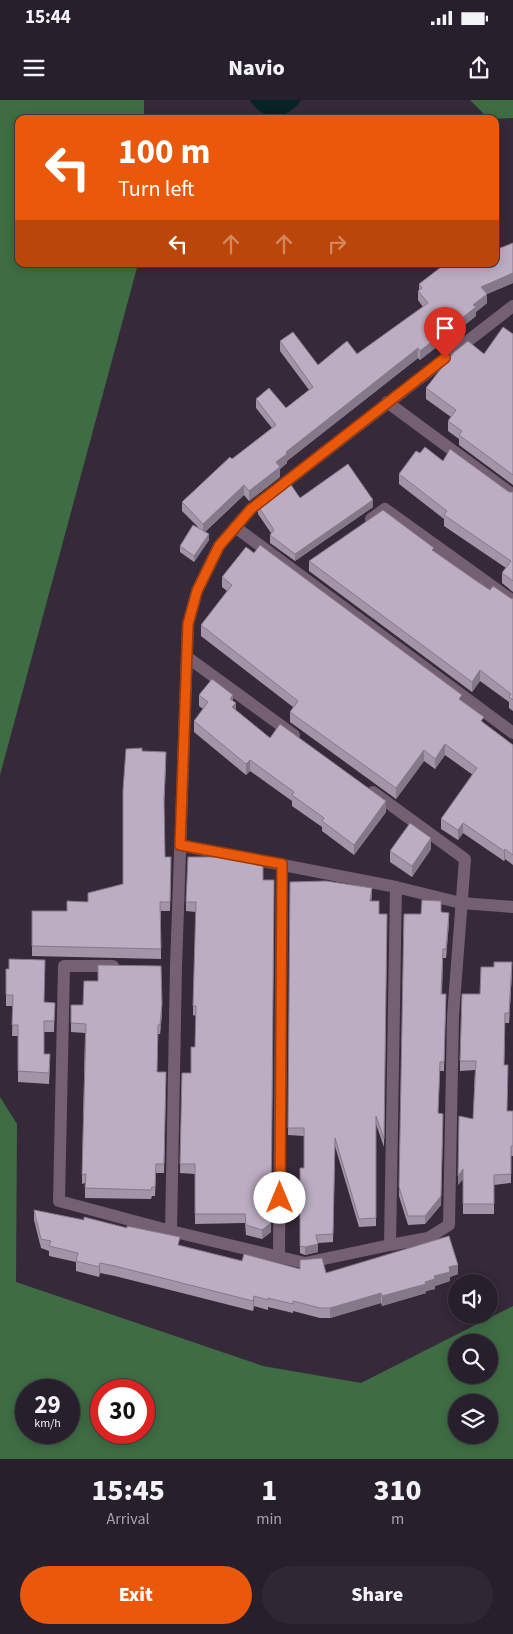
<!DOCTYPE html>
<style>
:root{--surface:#281f2c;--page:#302734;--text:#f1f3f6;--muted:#a5a2a9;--line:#443d48;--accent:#ea580c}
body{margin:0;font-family:"Source Sans 3",sans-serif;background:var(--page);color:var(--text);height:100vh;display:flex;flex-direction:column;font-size:19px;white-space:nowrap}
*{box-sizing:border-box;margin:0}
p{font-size:16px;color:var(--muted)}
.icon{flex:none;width:28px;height:28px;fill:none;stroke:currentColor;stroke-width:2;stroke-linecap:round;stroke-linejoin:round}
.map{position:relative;height:1359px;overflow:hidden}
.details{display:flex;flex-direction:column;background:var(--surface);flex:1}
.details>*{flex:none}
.hud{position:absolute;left:15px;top:15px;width:484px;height:152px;border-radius:10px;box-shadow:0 2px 12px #0003,0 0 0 1px var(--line);background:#ea580c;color:#fff;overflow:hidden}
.controls{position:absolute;left:448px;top:1174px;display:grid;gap:10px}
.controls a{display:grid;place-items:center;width:50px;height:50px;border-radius:50%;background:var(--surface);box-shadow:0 2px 12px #0003,0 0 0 1px var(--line);font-size:25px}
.speed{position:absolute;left:15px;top:1279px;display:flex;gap:10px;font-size:25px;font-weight:700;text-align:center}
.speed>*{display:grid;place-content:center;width:65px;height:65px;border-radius:50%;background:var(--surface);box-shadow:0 2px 12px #0003,0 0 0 1px var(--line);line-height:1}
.speed small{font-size:12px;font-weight:400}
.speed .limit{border:8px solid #d22;background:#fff;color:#111}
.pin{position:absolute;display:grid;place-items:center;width:42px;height:42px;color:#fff;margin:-51px -21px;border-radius:50% 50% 50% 0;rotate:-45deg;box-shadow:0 0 5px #0007}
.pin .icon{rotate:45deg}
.me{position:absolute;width:55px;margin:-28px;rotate:0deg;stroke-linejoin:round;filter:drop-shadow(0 0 4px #0008)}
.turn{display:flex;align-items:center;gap:18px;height:105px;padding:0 20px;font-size:22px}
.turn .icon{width:65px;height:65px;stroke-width:2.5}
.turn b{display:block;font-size:35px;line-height:42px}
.lanes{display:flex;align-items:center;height:48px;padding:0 20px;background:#0003;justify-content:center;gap:25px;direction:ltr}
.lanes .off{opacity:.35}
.eta{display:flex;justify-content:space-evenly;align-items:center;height:85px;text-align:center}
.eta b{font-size:30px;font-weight:800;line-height:35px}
.action{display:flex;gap:10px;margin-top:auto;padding:10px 20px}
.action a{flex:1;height:58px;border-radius:30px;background:var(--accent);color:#fff;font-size:20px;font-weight:800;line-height:58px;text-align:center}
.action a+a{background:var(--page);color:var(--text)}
.status{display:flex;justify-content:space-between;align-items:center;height:35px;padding:0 25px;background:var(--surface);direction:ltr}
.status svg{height:14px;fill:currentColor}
header{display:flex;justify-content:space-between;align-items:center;height:65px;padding:0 20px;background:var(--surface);font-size:22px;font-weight:800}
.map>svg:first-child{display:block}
</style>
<div class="status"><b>15:44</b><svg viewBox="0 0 49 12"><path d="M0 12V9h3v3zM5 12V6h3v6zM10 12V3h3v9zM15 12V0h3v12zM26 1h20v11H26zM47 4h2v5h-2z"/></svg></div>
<header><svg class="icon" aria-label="menu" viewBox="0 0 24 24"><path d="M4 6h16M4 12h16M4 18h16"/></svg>Navio<svg class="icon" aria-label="share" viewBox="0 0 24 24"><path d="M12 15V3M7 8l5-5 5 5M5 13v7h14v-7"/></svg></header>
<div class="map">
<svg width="513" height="1359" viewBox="0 0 513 1359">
<rect width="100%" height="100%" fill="#36293a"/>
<g fill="#3e6d43" fill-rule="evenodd">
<polygon points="0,0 144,0 144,19 19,19 19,164 138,164 0,675"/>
<polygon points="470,0 513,0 513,18 489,19"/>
<path d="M0 997 17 1024 16 1182 263 1266 361 1283 513 1206V1359H0ZM456 1242H489V1275H456ZM26 1290H69V1332H26ZM101 1290H144V1332H101ZM456 1302H489V1335H456Z"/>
</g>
<path fill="#072326" d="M250 0H301C288 21 261 21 250 0Z"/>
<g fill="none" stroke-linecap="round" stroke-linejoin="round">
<g stroke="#746072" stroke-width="12">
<polyline points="387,302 513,395"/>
<polyline points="371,419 385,409 513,501"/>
<polyline points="235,427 513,633"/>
<polyline points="187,557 294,635"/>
<polyline points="373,692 465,759 453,916 449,1125 428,1138 390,1145"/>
<polyline points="180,745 396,787 461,803 513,807"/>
<polyline points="113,866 64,866 59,1101 171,1131 305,1163 390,1145 396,787"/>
<polyline points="171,1131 176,867 188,524 197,491 219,446 251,409 513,206"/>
<polyline points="279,1156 282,764"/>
</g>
</g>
<g fill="#a395a7">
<polygon points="513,143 513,183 487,194 487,203 476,212 476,216 420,260 418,258 287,361 287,363 280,369 280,377 249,401 244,395 205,432 209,440 194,462 180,452 180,446 198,427 182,411 182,402 232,359 272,328 256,308 256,299 286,308 309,290 280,251 280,241 318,265 357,254 423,207 418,200 418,191 419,190 419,184 495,164"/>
<polygon points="513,234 513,385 459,345 459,339 448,331 448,321 451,317 426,299 426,288 484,254"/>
<polygon points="420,353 443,361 509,392 513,392 513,492 502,483 502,473 506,468 444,426 444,419 399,384 399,374"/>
<polygon points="300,398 373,407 295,461 270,443 270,435 271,433 258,414 258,406"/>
<polygon points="434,451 475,480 490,490 512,499 513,498 513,611 509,608 509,602 480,581 472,592 309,471 309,461"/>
<polygon points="222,477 462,601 484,623 513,645 513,765 505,759 504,761 463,733 458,740 441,729 441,719 473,675 445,655 435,669 424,661 396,699 290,622 290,612 293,607 201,536 201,525 227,491 222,487"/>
<polygon points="199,595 233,601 236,610 270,638 386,712 354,755 322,731 322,727 292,706 292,701 250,671 246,675 194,632 194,621 203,609 199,606"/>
<polygon points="142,651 166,662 164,707 165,757 171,766 170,811 161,811 161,859 32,856 32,811 67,811 88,802 123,784"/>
<polygon points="431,749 412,777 390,762 390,751"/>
<polygon points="263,780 274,790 271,1132 262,1139 246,1135 245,1123 195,1124 195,1074 180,1073 182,973 191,973 195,947 196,916 193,915 193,906 196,812 186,811 186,802"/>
<polygon points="290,782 372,796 371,801 379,814 387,814 384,1047 376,1024 376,1126 359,1127 335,1046 333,1142 318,1143 318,1152 305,1155 300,1153 300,1068 304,1068 304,1036 288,1035"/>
<polygon points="441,812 449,822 446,858 443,858 442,894 446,894 444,971 440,971 438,1013 441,1105 425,1124 408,1125 399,1096 404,814 421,814"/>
<polygon points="6,869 44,902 55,903 54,932 44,932 44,954 50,965 49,984 18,982 18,936 12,936 13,906 6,906"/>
<polygon points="512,872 509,923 505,923 504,965 507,1011 513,1011 513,1056 511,1056 511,1083 494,1085 494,1114 463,1114 463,1079 458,1085 473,1019 475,970 460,971 460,961 480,894"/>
<polygon points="71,905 83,905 162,914 160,934 158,934 157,972 166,972 164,1073 156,1073 155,1096 152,1096 151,1099 85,1098 85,1083 82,1084 82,1075 85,933 71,932"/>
<polygon points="34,1110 242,1161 326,1173 458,1174 450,1177 450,1181 435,1186 435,1189 426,1191 426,1193 382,1206 381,1203 330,1218 320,1218 293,1211 293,1213 268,1207 268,1210 254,1206 253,1211 115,1176 100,1173 99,1177 76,1171 76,1162 49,1156 49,1151 41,1148 34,1120"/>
</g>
<g fill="#847988">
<polygon points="513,173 513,183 487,194 487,203 476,212 476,216 420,260 420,251 473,205 481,187"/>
<polygon points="418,248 418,258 287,361 287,363 280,369 280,377 249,401 249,391 286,352"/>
<polygon points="244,385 244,395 203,433 203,424"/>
<polygon points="373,400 373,407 295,461 295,454"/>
<polygon points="209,434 209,440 194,462 194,456"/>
<polygon points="480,570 480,581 472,592 472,582"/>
<polygon points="233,595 233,606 236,603 236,613 232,618 230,599"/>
<polygon points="445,644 445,655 435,669 435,659"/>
<polygon points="424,650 424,661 396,699 396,688"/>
<polygon points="250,660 250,671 246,675 246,664"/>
<polygon points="386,701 386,712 354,755 354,745"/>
<polygon points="463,723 463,733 458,740 458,730"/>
<polygon points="431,738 431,749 412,777 412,766"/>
<polygon points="505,749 505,759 504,761 504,751"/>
<polygon points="372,788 372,796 370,809 370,801"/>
<polygon points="274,790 271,1132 262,1139 262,1130"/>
<polygon points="449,813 449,822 446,858 446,849"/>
<polygon points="512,862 512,872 509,923 509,913"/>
<polygon points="162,904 162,914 160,934 160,925"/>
<polygon points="443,1023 441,1105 425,1124 425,1116"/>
<polygon points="463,1069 463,1079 458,1085 458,1076"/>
<polygon points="318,1144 318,1152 305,1155 305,1147"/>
<polygon points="100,1163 100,1173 99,1177 99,1167"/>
<polygon points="458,1165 458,1174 450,1177 450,1181 435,1186 435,1189 426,1191 426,1193 382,1206 382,1196 425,1182 449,1167"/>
<polygon points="381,1193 381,1203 330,1218 330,1208"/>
<polygon points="254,1196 254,1206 253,1211 253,1201"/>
</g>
<g fill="#bdadc2" stroke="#847988">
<polygon points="513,143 513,173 481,187 487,194 473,205 476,207 420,251 418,248 286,352 287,354 276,362 280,367 249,391 244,385 203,424 182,402 230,357 232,359 276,325 256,299 269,288 286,308 313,287 280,241 293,232 318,265 347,241 357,254 428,203 418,191 422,188 419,184 445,164 495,164 495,150"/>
<polygon points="503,227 513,234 513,375 459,335 462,331 448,321 456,310 426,288 454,252 468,241 484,254"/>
<polygon points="425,347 443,361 450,349 509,392 513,392 513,481 502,473 511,461 444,415 447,411 399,374 416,351 420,353"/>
<polygon points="348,364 373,400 295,454 270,435 274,430 258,406 289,382 300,398"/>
<polygon points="383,410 434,448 432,450 475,480 490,490 493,486 512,499 513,498 513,600 509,597 511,594 480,570 472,582 309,461"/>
<polygon points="193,425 209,434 194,456 180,446"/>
<polygon points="260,445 462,595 459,599 484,617 481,621 513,645 513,755 505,749 504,751 463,723 458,730 441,719 477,668 445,644 435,659 424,650 396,688 290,612 298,601 201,525 232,485 222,477 246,447 254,453"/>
<polygon points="212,579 233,595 230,599 236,603 232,607 270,638 280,624 386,701 354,745 322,721 324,718 292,695 294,692 250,660 246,664 194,621 208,602 199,595"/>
<polygon points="142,648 142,651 166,652 164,700 165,757 171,757 170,802 160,802 161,849 32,846 32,811 67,811 67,801 88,802 88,793 123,784 123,690 126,649"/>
<polygon points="410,723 431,738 412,766 390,751"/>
<polygon points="188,757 230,757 263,764 263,780 274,780 271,1123 262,1130 246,1125 245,1114 195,1114 195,1064 180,1064 182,973 191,973 191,947 195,947 196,906 193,906 196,802 186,802"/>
<polygon points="326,781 372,788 370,801 379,801 379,814 387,814 384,1039 376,1016 376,1118 359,1119 335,1038 333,1134 316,1135 318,1144 305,1147 300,1146 300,1068 304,1068 304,1028 288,1028 290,782"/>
<polygon points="422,800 441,801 441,812 449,813 446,849 443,849 441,894 446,894 444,962 440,962 438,1013 443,1014 441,1096 425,1116 408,1116 399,1087 404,814 421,814"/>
<polygon points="9,859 45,860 44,902 55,903 54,921 44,921 44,954 50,954 49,973 18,971 18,925 12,925 13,895 6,895 6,869 9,869"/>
<polygon points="494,862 512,862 509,913 505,913 504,965 508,965 507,1011 513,1011 513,1046 511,1046 511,1074 494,1075 494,1104 463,1104 463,1069 458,1076 459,1016 473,1019 476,961 460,961 462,894 480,894 481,867 494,867"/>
<polygon points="98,865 161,866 162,904 160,925 158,925 157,972 166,972 164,1064 156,1064 155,1087 152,1087 151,1090 85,1088 86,1074 82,1075 86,924 71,923 71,905 83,905 84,881 98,881"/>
<polygon points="34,1110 84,1120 84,1117 127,1128 127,1126 180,1137 178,1145 242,1161 244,1154 300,1169 300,1160 322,1158 326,1173 449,1136 458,1165 449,1167 450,1172 434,1176 435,1179 425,1182 426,1184 382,1196 381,1193 330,1208 320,1208 293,1201 293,1204 268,1198 268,1200 254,1196 253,1201 115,1166 100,1163 99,1167 76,1161 78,1153 49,1146 51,1141 41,1139"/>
</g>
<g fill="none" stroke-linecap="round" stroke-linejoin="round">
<g stroke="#983908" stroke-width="12">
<polyline id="route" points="280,1098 282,764 180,745 188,524 197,491 219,446 251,409 445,258"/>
</g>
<use href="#route" stroke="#ea580c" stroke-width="9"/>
</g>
</svg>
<div class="controls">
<a><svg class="icon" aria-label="sound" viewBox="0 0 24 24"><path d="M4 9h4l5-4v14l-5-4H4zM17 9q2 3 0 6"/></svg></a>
<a><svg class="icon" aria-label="search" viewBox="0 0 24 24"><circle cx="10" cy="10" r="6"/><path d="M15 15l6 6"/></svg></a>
<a><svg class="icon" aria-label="layers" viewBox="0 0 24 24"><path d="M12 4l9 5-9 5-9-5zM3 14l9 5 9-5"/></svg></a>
</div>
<div class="speed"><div>29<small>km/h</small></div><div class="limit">30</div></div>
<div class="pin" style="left:445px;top:258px;background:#d93025"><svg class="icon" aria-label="arrive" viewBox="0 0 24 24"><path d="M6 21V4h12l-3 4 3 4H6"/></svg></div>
<svg class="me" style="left:280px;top:1098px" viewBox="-20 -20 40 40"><circle r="19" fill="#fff"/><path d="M0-13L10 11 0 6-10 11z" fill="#ea580c"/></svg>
<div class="hud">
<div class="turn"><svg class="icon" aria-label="left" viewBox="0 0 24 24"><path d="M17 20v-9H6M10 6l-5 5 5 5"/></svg><div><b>100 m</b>Turn left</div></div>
<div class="lanes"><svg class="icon" aria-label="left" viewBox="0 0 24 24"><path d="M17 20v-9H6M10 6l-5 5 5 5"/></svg><svg class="icon off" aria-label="ahead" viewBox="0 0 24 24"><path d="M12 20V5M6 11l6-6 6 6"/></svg><svg class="icon off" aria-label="ahead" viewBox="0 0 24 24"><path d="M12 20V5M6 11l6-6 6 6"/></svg><svg class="icon off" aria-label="right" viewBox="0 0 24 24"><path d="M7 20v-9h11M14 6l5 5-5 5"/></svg></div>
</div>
</div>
<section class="details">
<div class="eta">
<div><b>15:45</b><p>Arrival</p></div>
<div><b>1</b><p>min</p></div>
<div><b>310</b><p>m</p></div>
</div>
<div class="action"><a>Exit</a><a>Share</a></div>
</section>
